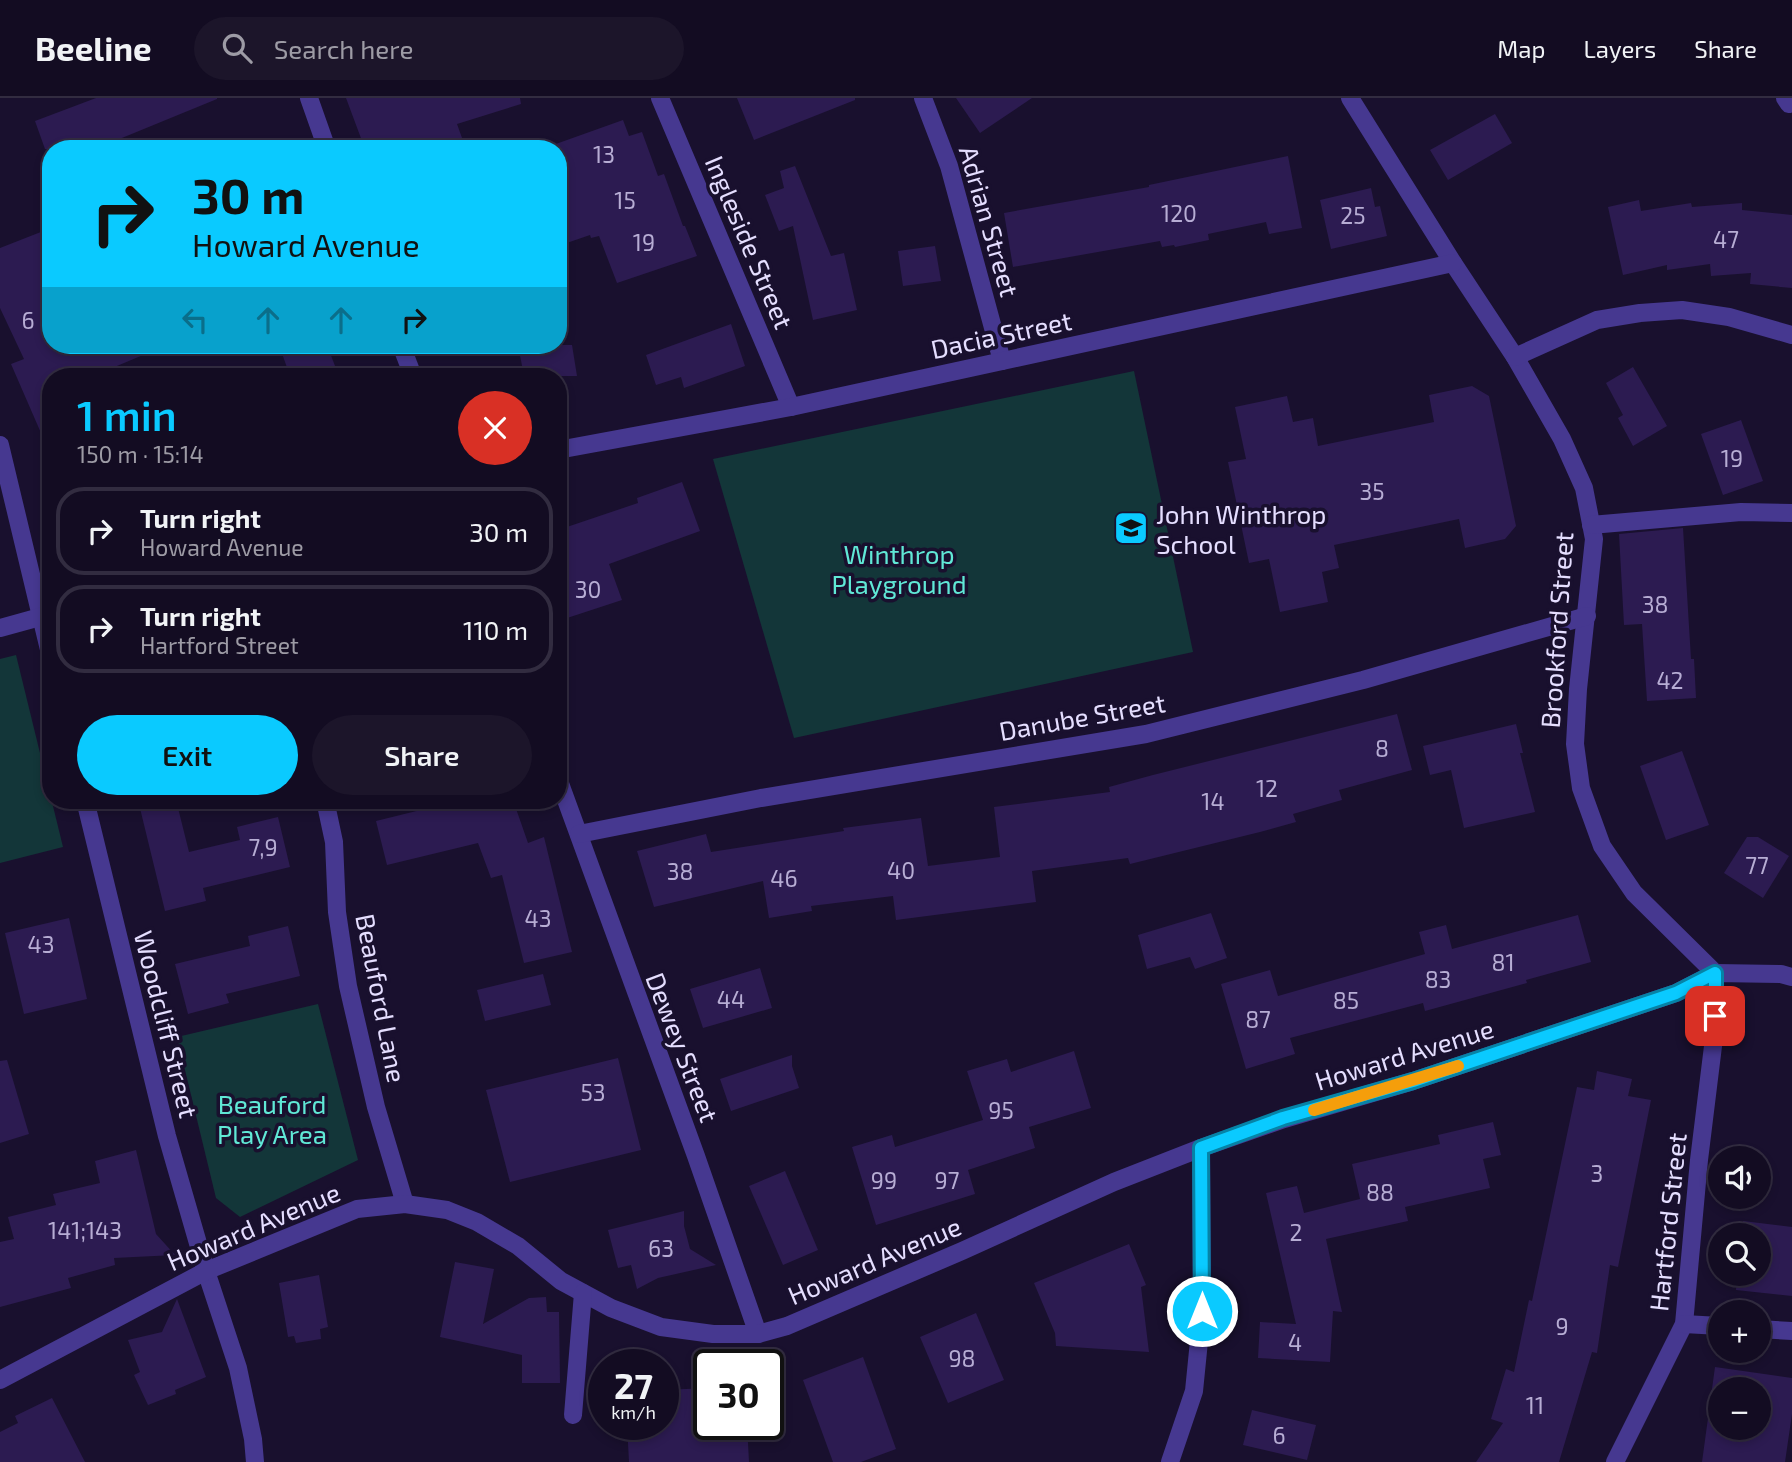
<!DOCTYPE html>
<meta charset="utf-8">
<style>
:root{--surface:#130c22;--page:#1c152a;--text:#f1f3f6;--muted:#9d9ba5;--line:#322c40;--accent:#0acaff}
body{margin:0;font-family:"Exo 2",sans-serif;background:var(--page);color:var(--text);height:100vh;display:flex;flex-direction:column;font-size:26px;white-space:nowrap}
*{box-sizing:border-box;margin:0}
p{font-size:23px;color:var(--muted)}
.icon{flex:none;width:38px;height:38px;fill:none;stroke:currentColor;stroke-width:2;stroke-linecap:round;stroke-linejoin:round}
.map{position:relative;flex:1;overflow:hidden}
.panel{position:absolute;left:42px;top:270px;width:525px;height:441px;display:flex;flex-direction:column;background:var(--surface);border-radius:28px;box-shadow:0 4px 10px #0003,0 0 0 2px var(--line)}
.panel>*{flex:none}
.hud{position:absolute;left:42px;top:42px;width:525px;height:214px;border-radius:28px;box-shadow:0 4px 10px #0003,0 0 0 2px var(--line);background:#0acaff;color:#111;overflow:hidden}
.buttons{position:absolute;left:1708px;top:1048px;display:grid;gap:14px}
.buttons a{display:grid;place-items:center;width:63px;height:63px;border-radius:50%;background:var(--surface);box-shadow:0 4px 10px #0003,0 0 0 2px var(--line);font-size:35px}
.speed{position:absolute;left:588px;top:1251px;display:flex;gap:14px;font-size:35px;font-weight:700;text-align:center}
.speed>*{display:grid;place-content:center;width:91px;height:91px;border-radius:50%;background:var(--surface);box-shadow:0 4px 10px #0003,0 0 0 2px var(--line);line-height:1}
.speed small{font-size:18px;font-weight:400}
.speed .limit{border:4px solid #111;border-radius:10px;background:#fff;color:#111}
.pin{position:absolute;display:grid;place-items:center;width:60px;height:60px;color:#fff;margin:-30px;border-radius:14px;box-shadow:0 4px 10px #0006}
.me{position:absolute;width:77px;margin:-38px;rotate:0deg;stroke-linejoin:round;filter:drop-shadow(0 0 5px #0008)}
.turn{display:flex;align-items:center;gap:24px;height:147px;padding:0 35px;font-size:32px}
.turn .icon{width:91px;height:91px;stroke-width:2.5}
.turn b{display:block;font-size:49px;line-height:60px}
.lanes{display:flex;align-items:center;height:66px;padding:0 35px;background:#0003;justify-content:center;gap:35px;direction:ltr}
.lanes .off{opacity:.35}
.round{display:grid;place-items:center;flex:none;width:74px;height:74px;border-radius:37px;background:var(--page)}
.headline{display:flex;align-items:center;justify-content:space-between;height:119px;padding:0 35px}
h1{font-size:42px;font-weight:600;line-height:52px;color:var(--accent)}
.button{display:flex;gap:14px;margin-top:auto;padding:14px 35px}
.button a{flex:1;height:80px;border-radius:42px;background:var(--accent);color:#111;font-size:28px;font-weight:600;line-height:80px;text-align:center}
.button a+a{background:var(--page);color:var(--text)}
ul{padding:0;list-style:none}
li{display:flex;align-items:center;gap:21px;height:88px;margin:0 14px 10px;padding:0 21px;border:4px solid var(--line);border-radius:28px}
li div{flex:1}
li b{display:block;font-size:26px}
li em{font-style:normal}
header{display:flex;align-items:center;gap:42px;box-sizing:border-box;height:98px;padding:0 35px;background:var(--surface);border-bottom:2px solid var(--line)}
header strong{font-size:33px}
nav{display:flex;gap:38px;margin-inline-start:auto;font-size:24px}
.search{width:490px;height:63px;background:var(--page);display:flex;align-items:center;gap:18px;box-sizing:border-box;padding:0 24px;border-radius:38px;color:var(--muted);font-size:26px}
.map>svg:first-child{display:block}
</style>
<header>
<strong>Beeline</strong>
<div class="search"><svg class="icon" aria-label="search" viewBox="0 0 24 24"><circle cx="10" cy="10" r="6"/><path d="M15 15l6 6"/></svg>Search here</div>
<nav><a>Map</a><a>Layers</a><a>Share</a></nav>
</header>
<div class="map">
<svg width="1792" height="1364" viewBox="0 0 1792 1364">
<rect width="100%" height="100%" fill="#19102e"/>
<g fill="#133639">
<polygon points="1134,273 1193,554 794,640 713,361"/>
<polygon points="16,557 63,749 0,765 0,561"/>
<polygon points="318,906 358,1062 240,1119 216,1100 177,939"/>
</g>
<g fill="#2c1b51" fill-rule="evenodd">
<polygon points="96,0 217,0 217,1 95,51 45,51 35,23"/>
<polygon points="346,0 520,0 521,6 457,26 466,51 365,51"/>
<polygon points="737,0 855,0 855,2 754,42"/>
<polygon points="956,0 1032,0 980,35"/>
<polygon points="1495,16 1512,45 1448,82 1430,52"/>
<polygon points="623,22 629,38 642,34 658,78 664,76 683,128 685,128 697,158 617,185 599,138 591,140 590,137 558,148 558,51 555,51 553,47"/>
<polygon points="1288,58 1302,130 1269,136 1266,124 1208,136 1209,142 1175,149 1174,147 1162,149 1160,143 1013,169 1004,115 1149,89 1149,87"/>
<polygon points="795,68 831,158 844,155 857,212 813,222 793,128 779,133 765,97 784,90 780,73"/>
<polygon points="1371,90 1375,109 1380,108 1387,138 1331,151 1320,102"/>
<polygon points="1639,102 1641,113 1691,105 1692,109 1742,105 1742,112 1792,117 1792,190 1750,186 1751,175 1711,178 1710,166 1667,172 1667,167 1623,177 1608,109"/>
<polygon points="51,130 51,247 167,247 93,278 51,278 51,358 11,266 24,261 0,210 0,150"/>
<polygon points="935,148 941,183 903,188 898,153"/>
<polygon points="731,226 745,268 684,290 681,279 656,287 646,257"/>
<polygon points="279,247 327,247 335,268 303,278 290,278"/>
<polygon points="518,247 572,247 577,278 524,278"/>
<polygon points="1633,269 1667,328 1633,348 1618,320 1623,317 1606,285"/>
<polygon points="1472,288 1489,298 1516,428 1505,441 1465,450 1459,421 1334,447 1339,470 1322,474 1328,504 1280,514 1269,461 1249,465 1228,364 1246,361 1235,309 1287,298 1293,324 1313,320 1318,348 1434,324 1429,297"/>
<polygon points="1741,322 1763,383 1723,397 1701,336"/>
<polygon points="682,384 700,433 609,466 622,502 558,523 558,432 638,405 637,400"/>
<polygon points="1683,430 1691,561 1694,561 1696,600 1647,603 1642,526 1624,527 1619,436"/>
<polygon points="1397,616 1412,672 1339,692 1342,702 1293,716 1296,724 1260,734 1130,766 1128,760 1032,773 1036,804 896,822 893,798 811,808 812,813 769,820 763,783 654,809 637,753 706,736 711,754 844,733 843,730 921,720 928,768 1000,759 994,709 1110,694 1109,689 1153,677"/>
<polygon points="1516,626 1523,655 1520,655 1535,714 1464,730 1451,672 1430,677 1423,648"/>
<polygon points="1682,653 1709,727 1666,742 1640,668"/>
<polygon points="138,702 176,702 189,754 240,742 237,729 278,719 290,769 203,790 206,803 165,813"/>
<polygon points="461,702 513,702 528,745 544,739 572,854 524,865 502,777 491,780 478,745 387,767 376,723"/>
<polygon points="1747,739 1758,739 1789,758 1763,800 1724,775"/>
<polygon points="1211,815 1227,860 1195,871 1190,859 1147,871 1138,837"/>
<polygon points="1578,817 1591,864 1526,882 1527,885 1425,913 1423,905 1290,940 1295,956 1246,971 1221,886 1270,872 1278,898 1425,856 1419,834 1446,827 1452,851"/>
<polygon points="69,820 87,901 24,916 5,835"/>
<polygon points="288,828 300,878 226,896 229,905 188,916 175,866 250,848 248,838"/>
<polygon points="760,870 772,910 703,930 690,891"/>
<polygon points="543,876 551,907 485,923 477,892"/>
<polygon points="1074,953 1091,1010 1029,1029 1035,1050 968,1072 975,1096 876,1127 852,1049 892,1037 895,1049 983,1022 967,973 1007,961 1011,974"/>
<polygon points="792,957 792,968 799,990 731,1013 720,981"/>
<polygon points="618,960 641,1052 510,1084 486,992"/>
<polygon points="7,962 29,1036 0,1045 0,963"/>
<polygon points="1597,973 1632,981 1628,998 1651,1002 1618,1169 1610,1167 1597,1255 1592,1254 1559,1364 1476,1364 1503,1325 1491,1321 1506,1271 1514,1274 1529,1202 1532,1203 1577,989 1594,992"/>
<polygon points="1493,1024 1501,1057 1483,1061 1490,1090 1405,1109 1408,1123 1326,1141 1342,1214 1333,1213 1330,1264 1258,1260 1260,1224 1296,1226 1266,1095 1297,1088 1304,1115 1360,1101 1352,1066 1440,1046 1438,1037"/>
<polygon points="136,1052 156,1136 175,1157 114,1160 115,1167 68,1180 71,1190 0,1209 0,1144 14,1141 8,1119 56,1107 53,1096 100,1085 95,1063"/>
<polygon points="785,1073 818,1152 783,1167 749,1088"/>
<polygon points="684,1113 684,1128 690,1151 716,1167 658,1180 637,1191 631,1167 618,1170 608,1132"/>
<polygon points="1743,1123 1792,1129 1792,1198 1736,1192 1737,1176 1759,1176 1759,1138 1741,1138"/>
<polygon points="1129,1146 1146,1187 1141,1189 1149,1254 1056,1248 1055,1235 1034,1185"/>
<polygon points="455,1164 494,1171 483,1226 529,1200 546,1199 547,1214 559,1214 560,1285 522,1285 522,1257 440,1239"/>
<polygon points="319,1177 328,1229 320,1231 321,1241 296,1245 294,1238 288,1239 279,1185"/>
<polygon points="177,1201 206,1279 175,1292 176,1296 148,1307 134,1277 140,1274 128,1242 162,1234"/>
<polygon points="976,1215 1004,1282 948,1305 920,1239"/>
<polygon points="863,1259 896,1351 861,1364 833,1364 803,1282"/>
<path d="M1715 1269 1792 1280V1316L1785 1364H1702ZM1720 1292H1759V1330H1720Z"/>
<polygon points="709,1290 709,1326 747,1326 749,1364 629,1364 627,1326 663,1326 663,1292"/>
<polygon points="52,1300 85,1364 0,1364 0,1334 18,1325 15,1318"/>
<polygon points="1252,1312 1316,1327 1307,1362 1243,1347"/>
</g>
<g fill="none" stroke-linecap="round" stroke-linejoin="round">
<g stroke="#463890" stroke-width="18">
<polyline points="309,0 327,51"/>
<polyline points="660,0 791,309"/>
<polyline points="923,0 949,68 1002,263"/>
<polyline points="1350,0 1453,165 1515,259 1562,341 1584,390 1594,441 1578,591 1575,646 1581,690 1602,748 1634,795 1715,875 1714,940 1699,1062 1684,1226 1615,1364"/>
<polyline points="1785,0 1789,6"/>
<polyline points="401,247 413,278"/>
<polyline points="1515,259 1597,222 1640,215 1682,212 1729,219 1792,237"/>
<polyline points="0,347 51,560"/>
<polyline points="558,352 791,309 1453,165"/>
<polyline points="1591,427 1741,414 1792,415"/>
<polyline points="0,530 51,516"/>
<polyline points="558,680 696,1058 758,1236"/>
<polyline points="85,702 167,1038 206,1173 238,1270 253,1341 255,1364"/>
<polyline points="325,702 334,744 337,814 348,888 376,1009 405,1106"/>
<polyline points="579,736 761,700 1146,636 1363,582 1587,518"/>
<polyline points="1684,1226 1720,1228"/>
<polyline points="1759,1231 1792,1233"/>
<polyline points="0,1282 206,1173 357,1111 405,1106 447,1112 477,1124 518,1148 561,1183 611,1210 661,1229 713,1236 758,1236 787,1228 962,1153 1114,1084 1201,1050 1284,1021 1413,983 1676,895 1715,875 1781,876 1792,879"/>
<polyline points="573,1317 583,1195"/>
<polyline points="1170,1364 1194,1293 1202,1213 1201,1050"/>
</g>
</g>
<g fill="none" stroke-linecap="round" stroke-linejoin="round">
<g stroke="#0683a6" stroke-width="18">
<polyline id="route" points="1202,1213 1201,1050 1283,1020 1413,983 1676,895 1715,875 1715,918"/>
</g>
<use href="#route" stroke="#0acaff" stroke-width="12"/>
<polyline stroke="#f59e0b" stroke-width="12" points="1314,1012 1458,968"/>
</g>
<defs>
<g id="school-square" transform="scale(1.75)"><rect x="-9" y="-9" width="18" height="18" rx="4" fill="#0acaff" stroke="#19102e"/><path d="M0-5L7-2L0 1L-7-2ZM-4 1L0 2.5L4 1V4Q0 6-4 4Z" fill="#111"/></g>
</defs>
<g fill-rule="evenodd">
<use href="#school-square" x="1131" y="430"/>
</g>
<g text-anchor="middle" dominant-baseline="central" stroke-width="7" stroke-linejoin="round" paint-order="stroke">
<g font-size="23" fill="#b7add4">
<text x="604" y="56">13</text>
<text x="625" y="102">15</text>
<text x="1179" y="115">120</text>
<text x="1353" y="117">25</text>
<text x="1726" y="141">47</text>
<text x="644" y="144">19</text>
<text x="28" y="222">6</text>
<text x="1732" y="360">19</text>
<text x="1372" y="393">35</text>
<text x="588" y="491">30</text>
<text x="1655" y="506">38</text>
<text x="1670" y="582">42</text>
<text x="1382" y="650">8</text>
<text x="1267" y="690">12</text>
<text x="1213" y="703">14</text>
<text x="263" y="749">7,9</text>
<text x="1757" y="767">77</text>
<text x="901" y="772">40</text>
<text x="680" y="773">38</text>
<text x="784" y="780">46</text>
<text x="538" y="820">43</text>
<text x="41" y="846">43</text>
<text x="1503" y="864">81</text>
<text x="1438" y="881">83</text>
<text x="731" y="901">44</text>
<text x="1346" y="902">85</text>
<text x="1258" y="921">87</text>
<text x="593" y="994">53</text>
<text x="1001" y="1012">95</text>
<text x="1597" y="1075">3</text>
<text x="884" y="1082">99</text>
<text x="947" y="1082">97</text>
<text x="1380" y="1094">88</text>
<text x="85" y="1132">141;143</text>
<text x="1296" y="1134">2</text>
<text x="661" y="1150">63</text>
<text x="1562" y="1228">9</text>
<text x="1295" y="1244">4</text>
<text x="962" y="1260">98</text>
<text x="1535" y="1307">11</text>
<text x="1279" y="1337">6</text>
</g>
<g font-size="26" fill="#e5deff" stroke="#19102e">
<text transform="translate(990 123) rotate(74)">Adrian Street</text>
<text transform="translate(750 144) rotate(67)">Ingleside Street</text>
<text transform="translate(1001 236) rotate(-12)">Dacia Street</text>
<text transform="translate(1556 532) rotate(-86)">Brookford Street</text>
<text transform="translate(1082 618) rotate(-10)">Danube Street</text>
<text transform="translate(382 900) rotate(79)">Beauford Lane</text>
<text transform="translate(167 926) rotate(76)">Woodcliff Street</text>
<text transform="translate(683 949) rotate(69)">Dewey Street</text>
<text transform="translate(1404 956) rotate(-17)">Howard Avenue</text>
<text transform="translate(1667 1124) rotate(-84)">Hartford Street</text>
<text transform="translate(253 1128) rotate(-23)">Howard Avenue</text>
<text transform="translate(874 1162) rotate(-23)">Howard Avenue</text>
</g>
<g font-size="26" fill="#e5deff" stroke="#19102e" text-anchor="start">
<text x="1156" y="415">John Winthrop<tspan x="1156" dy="30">School</tspan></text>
</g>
<g font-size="26" fill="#60e8d6" stroke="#19102e">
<text x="899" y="455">Winthrop<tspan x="899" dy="30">Playground</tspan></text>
<text x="272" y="1005">Beauford<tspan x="272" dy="30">Play Area</tspan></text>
</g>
</g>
</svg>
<div class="buttons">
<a><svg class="icon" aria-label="sound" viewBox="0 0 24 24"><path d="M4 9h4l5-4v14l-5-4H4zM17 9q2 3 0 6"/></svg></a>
<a><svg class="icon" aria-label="search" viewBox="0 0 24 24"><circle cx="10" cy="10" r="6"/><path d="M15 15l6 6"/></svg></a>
<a>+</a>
<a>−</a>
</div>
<div class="speed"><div>27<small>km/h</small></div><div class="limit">30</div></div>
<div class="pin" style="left:1715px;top:918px;background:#d93025"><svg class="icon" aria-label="arrive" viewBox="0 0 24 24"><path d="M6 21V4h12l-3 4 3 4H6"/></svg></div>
<svg class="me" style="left:1202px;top:1213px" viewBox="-20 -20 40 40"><circle r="17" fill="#0acaff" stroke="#fff" stroke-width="3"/><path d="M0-11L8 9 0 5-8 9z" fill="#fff"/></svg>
<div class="hud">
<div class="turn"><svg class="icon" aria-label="right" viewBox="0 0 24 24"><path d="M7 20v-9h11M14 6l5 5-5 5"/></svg><div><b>30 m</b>Howard Avenue</div></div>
<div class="lanes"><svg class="icon off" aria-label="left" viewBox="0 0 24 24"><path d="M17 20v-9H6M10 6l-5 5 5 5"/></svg><svg class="icon off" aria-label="ahead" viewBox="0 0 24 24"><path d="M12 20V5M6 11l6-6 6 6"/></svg><svg class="icon off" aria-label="ahead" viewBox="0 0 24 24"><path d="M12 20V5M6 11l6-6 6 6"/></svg><svg class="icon" aria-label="right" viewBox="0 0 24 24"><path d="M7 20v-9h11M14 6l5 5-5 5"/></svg></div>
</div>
<section class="panel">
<div class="headline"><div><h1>1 min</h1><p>150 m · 15:14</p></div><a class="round" style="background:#d93025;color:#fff"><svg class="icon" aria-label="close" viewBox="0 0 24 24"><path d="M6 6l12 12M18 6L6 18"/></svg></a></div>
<ul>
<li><svg class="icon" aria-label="right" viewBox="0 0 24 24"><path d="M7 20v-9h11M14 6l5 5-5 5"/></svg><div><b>Turn right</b><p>Howard Avenue</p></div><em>30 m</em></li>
<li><svg class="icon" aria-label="right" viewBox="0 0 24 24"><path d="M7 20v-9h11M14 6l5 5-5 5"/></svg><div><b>Turn right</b><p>Hartford Street</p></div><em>110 m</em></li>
</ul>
<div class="button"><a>Exit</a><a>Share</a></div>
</section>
</div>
